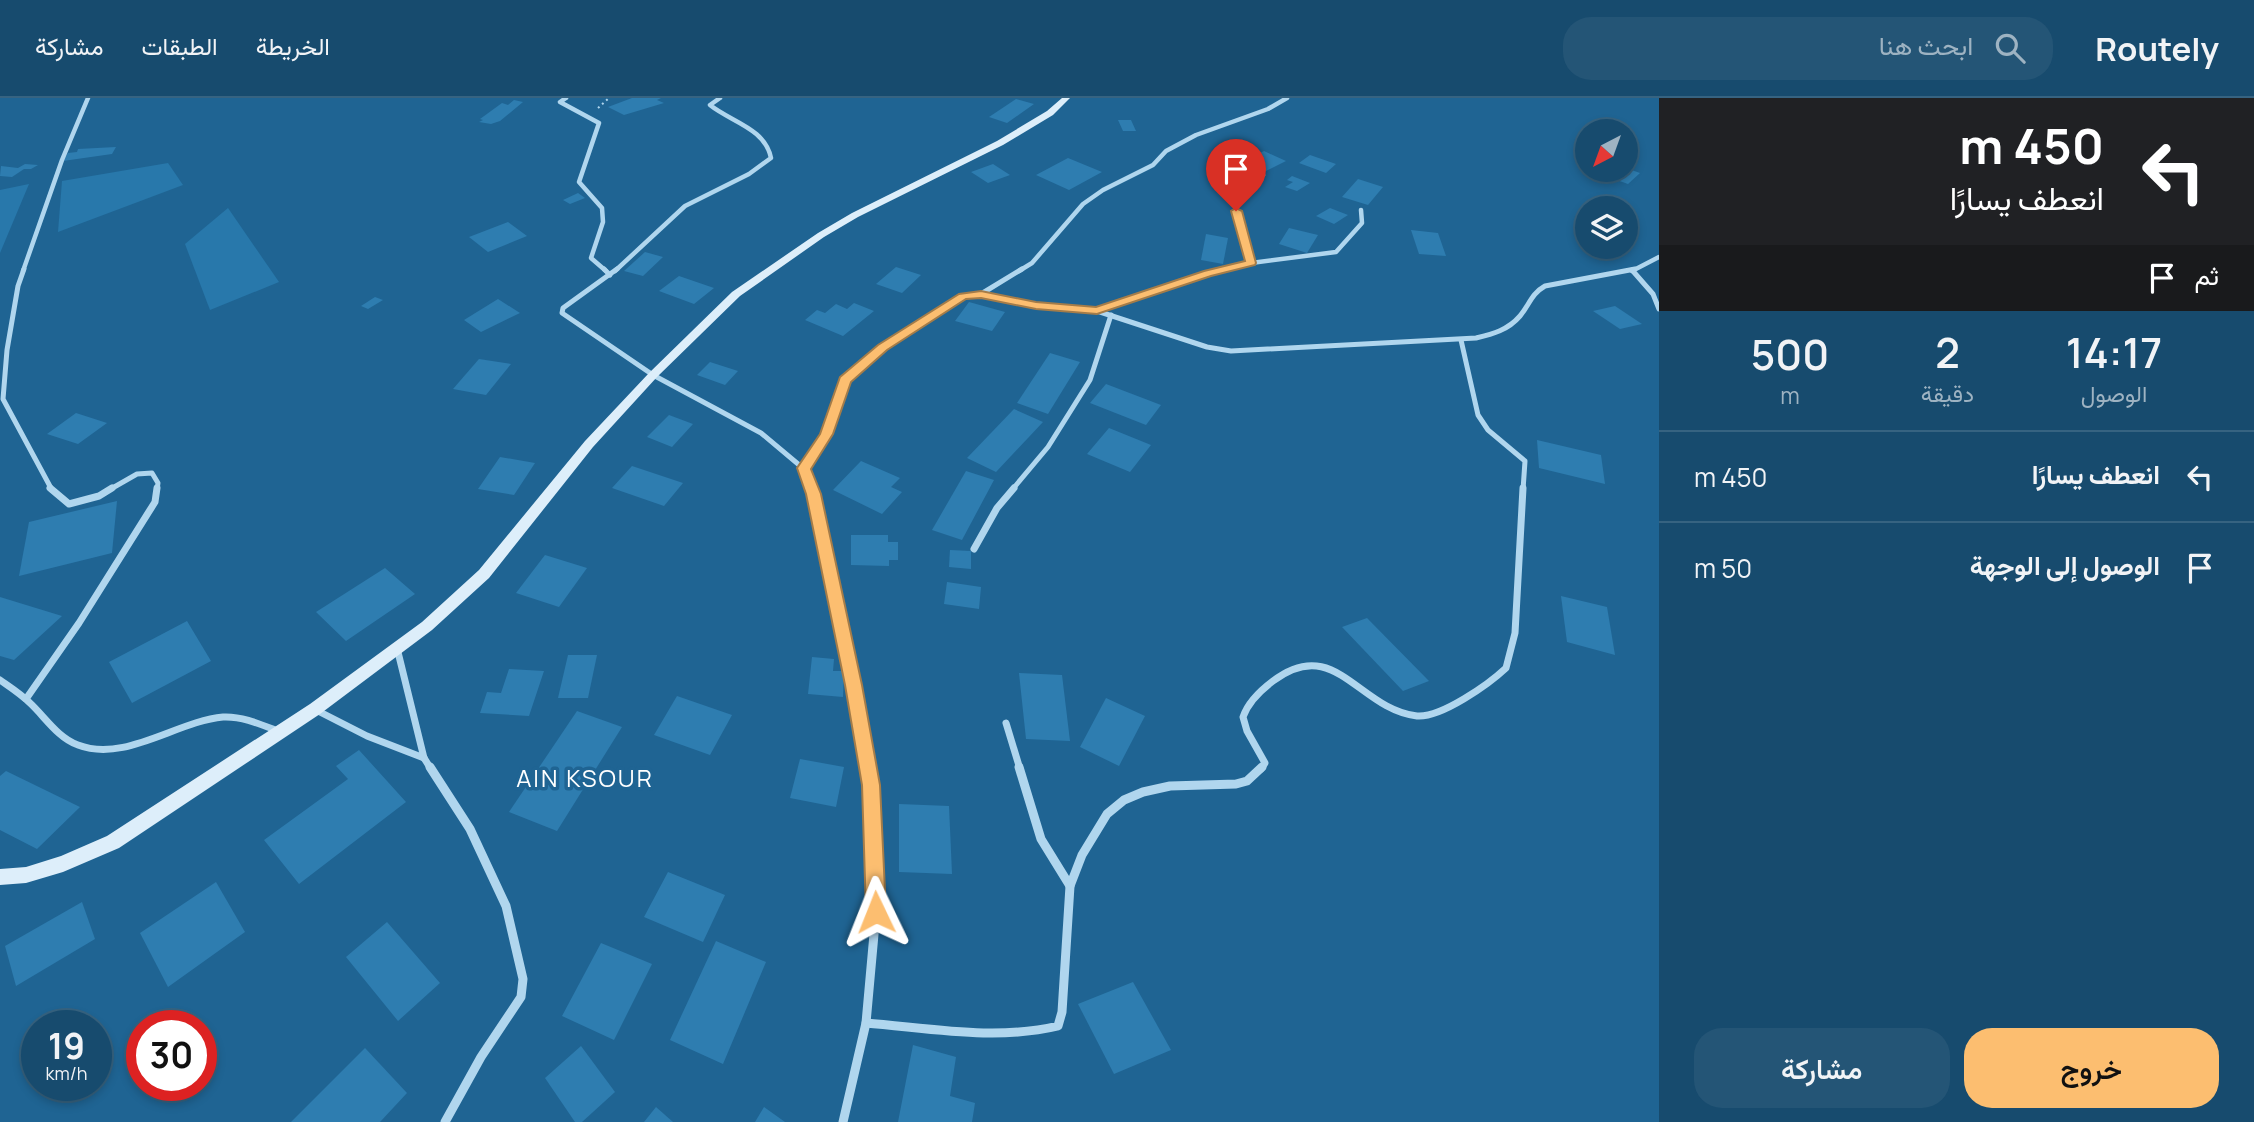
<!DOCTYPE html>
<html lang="ar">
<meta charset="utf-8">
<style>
:root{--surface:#174b6e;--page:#245576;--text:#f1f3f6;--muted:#9eb3c2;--line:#366381;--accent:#fcbe70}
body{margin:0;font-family:Manrope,Vazirmatn,sans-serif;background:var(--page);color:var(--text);direction:rtl;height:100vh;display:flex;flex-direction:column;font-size:26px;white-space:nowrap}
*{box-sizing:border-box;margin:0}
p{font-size:23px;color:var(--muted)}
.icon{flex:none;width:38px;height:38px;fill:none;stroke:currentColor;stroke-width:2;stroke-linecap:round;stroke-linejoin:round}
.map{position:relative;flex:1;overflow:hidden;direction:ltr}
.panel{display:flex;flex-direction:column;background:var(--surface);width:595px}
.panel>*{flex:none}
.banner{background:#202124;color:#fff;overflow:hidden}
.needle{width:46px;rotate:221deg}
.tools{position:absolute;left:1575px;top:21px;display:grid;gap:14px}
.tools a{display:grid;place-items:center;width:63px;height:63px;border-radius:50%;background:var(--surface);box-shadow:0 4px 10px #0003,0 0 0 2px var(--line);font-size:35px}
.speed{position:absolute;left:21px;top:912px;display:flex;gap:14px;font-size:35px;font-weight:700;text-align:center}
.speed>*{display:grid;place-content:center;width:91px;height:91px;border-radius:50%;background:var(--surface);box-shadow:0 4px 10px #0003,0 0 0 2px var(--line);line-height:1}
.speed small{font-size:18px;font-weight:400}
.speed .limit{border:10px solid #d22;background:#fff;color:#111}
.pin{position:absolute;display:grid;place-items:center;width:60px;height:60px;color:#fff;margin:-72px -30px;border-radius:50% 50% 50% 0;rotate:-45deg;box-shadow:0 0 7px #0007}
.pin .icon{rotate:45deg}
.me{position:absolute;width:77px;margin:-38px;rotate:358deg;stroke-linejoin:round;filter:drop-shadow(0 0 5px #0008)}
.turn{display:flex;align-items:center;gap:24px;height:147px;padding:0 35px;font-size:32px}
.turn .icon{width:91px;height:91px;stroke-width:2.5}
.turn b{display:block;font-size:49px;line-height:60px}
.then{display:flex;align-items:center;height:66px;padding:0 35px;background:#0003;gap:14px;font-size:26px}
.eta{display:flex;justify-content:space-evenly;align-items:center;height:119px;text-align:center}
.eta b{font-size:42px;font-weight:600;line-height:49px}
.primary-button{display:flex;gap:14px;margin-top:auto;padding:14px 35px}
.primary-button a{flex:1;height:80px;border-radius:28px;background:var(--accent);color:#111;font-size:28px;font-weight:600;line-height:80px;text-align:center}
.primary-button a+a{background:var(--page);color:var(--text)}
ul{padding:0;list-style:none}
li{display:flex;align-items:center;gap:21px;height:91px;padding:0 35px;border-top:2px solid var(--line)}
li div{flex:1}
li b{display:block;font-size:26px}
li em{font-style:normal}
header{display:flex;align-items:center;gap:42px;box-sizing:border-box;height:98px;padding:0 35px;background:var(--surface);border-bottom:2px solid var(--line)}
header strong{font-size:33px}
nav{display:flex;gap:38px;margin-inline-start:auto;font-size:24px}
.search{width:490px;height:63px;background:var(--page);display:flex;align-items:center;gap:18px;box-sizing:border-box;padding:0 24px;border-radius:28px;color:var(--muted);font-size:26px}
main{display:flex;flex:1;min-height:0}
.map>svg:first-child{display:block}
</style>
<header>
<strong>Routely</strong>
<div class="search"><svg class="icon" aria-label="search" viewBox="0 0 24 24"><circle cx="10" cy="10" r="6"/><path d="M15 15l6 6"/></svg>ابحث هنا</div>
<nav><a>الخريطة</a><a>الطبقات</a><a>مشاركة</a></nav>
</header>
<main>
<section class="panel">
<div class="banner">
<div class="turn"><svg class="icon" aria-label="left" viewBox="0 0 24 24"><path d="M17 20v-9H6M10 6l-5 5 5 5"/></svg><div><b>450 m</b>انعطف يسارًا</div></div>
<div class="then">ثم<svg class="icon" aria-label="arrive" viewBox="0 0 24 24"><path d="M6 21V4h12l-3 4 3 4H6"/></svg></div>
</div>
<div class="eta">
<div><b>14:17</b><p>الوصول</p></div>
<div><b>2</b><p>دقيقة</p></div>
<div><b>500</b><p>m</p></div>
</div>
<ul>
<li><svg class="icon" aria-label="left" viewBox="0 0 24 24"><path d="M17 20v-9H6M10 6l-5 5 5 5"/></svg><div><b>انعطف يسارًا</b></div><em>450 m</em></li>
<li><svg class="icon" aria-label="arrive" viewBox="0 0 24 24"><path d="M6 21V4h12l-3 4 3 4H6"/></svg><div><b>الوصول إلى الوجهة</b></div><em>50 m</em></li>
</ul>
<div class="primary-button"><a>خروج</a><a>مشاركة</a></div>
</section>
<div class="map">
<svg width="1659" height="1024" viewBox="0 0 1659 1024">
<rect width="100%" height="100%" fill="#1f6493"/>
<g fill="#2878ab">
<polygon points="168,65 183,87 58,134 62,83"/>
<polygon points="29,86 0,155 0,92"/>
<polygon points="228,110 279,184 210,212 185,146"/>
</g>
<g fill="#2e7db0">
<polygon points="632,0 661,0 657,2 664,5 624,17 608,9"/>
<polygon points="1016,1 1034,6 1007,25 989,19"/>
<polygon points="514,2 523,4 500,23 491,26 479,24 483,22 480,21 502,5 508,7"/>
<polygon points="1118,22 1131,22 1136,33 1123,33"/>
<polygon points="116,49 112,56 63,63 68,55 77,54 78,51"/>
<polygon points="1264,53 1286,63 1266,73 1244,63"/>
<polygon points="1310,57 1336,66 1326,75 1299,65"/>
<polygon points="1068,60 1102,74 1069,92 1036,77"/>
<polygon points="25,66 38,67 31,71 24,71 12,79 0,78 1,68 18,70"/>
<polygon points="993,66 1010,77 988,85 971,74"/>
<polygon points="1626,70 1640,75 1628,86 1611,80"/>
<polygon points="1292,78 1310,85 1297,93 1285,89 1293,84 1287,82"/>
<polygon points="1358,81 1383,89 1368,107 1342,99"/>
<polygon points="578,95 585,100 570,106 563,102"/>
<polygon points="1330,110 1348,117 1334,126 1316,118"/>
<polygon points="508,124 527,138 488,154 469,139"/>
<polygon points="1289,130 1318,137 1307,155 1279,146"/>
<polygon points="1411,132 1438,135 1446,158 1419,156"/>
<polygon points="1206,136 1228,140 1223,166 1201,162"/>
<polygon points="645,154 663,159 643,178 624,173"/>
<polygon points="896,169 921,177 902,195 876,186"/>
<polygon points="679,178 714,190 694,206 659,193"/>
<polygon points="375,199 383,202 368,211 361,208"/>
<polygon points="498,201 520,215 481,234 464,222"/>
<polygon points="969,204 1005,214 992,233 955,223"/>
<polygon points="854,205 874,213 843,238 805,222 817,212 825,215 836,206 847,211"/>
<polygon points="1615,208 1642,226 1620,231 1593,213"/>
<polygon points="1050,255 1080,264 1048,316 1017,305"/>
<polygon points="479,261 511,266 486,297 453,291"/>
<polygon points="710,264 738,273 725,287 697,277"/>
<polygon points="1106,286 1161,307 1146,327 1090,305"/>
<polygon points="1014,311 1043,324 996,374 967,360"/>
<polygon points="76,315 107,325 78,346 47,336"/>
<polygon points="669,317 693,326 672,349 647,339"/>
<polygon points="1109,330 1151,347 1130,374 1087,356"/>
<polygon points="1537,342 1601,357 1605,386 1539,370"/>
<polygon points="500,359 535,365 514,397 478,391"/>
<polygon points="861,363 900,380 891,389 902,394 882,416 833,392"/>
<polygon points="632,368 683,385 664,408 612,390"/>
<polygon points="966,373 994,382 962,442 932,432"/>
<polygon points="117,403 112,455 19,478 29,424"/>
<polygon points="851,437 888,437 888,444 898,444 898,462 889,462 889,468 851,467"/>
<polygon points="950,452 971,453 971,471 949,469"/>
<polygon points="545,457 587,470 559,509 516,495"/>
<polygon points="385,470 415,496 346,543 316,514"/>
<polygon points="947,484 981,489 979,511 944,506"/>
<polygon points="1561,498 1607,509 1615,557 1567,544"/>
<polygon points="0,499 62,518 14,562 0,558"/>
<polygon points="1367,520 1429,583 1403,593 1342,529"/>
<polygon points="187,523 211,563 132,605 109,564"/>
<polygon points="568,557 597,557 588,600 558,600"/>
<polygon points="812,559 834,561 833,573 844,573 843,599 808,596"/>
<polygon points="509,571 544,573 529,618 480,615 487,594 501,595"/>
<polygon points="1019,575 1062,577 1070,643 1026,641"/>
<polygon points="677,598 732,617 710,657 654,637"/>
<polygon points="1106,600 1145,618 1119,668 1080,649"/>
<polygon points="577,613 622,629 557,733 509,714"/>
<polygon points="359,652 406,704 299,786 264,742 348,681 336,668"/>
<polygon points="800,661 844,669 836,709 790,700"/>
<polygon points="6,673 80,709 37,751 0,732 0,678"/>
<polygon points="899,706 949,708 952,776 899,774"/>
<polygon points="668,774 725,797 703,844 644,819"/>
<polygon points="216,784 245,834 168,889 140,835"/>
<polygon points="82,804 95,841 16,888 5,848"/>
<polygon points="387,824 440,885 398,923 346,859"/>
<polygon points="716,843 766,864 723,966 670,942"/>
<polygon points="601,845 652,866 614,942 562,918"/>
<polygon points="1133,884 1171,952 1114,976 1078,906"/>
<polygon points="913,947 956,959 950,998 975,1005 972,1024 898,1024"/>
<polygon points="581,948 615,994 582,1024 575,1024 545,980"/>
<polygon points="365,950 407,995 380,1024 291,1024"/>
<polygon points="656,1009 673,1024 644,1024"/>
<polygon points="764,1009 785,1024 755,1024"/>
</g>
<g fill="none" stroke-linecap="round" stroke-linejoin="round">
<polyline stroke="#b0d6ee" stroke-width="2" stroke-dasharray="2 3.5" stroke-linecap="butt" points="598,10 609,0"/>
<g stroke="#b0d6ee" stroke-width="4.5">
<polyline points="566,0 560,4 599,25 579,84 602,110 603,124 591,160 606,173"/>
<polyline points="1251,165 1239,130 1235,98 1263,77"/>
<polyline points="23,173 62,62 88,0"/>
<path d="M615 173 685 108 749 76 771 60C765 30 731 24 710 7L720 0"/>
<polyline points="1019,173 1032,165 1083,106 1103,92 1153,67 1166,53 1196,37 1268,11 1287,0"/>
<polyline points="1216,173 1251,165 1336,154 1362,125 1361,112"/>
<polyline points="1632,173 1659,159"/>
</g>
<g stroke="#b0d6ee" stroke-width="5">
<polyline points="24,171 18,188 7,252 3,301 52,392"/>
<polyline points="604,171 610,177"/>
<polyline points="617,171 563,210 562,215 653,277 761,335 804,371 812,392"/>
<polyline points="1632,172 1653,196 1659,211"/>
<polyline points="981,196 1022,171"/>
<polyline points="1098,212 1224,171"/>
<polyline points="1461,242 1478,317 1488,332 1525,363 1523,392"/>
<path d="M804 371 827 336 845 282 883 250 963 198 981 197 1036 208 1097 213 1207 249 1231 253 1476 240C1493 236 1508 232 1520 218 1530 206 1531 196 1545 188L1635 171"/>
<polyline points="109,392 137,376 152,375 158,385 157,392"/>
<polyline points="1012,392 1048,349 1090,282 1111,217"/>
</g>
<g stroke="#b0d6ee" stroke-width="7">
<polyline points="50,390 69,406 99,398 112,390"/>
<polyline points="812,390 854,588 868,671"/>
<polyline points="974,451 997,410 1014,390"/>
<polyline points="397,550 424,660 431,671"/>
<path d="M0 582C10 589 21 596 30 605 45 619 58 640 78 647 125 665 177 623 223 619 243 618 262 627 280 634"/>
<polyline points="26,601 79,525 155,404 157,390"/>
<polyline points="316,612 367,638 424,660"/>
<polyline points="1006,625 1020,671"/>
<path d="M1261 671 1265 665 1247 633 1243 619C1248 604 1261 592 1273 583 1335 536 1358 611 1417 618 1441 620 1489 586 1506 570L1515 535 1523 390"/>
</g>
<g stroke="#b0d6ee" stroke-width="9">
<polyline points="430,669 470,731 506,808 523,881 521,899 481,959 445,1024"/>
<polyline points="1019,669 1041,741 1070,788"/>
<path d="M866 925C929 930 996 943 1058 928L1062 914 1070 788 1082 757 1107 716 1124 702 1143 694 1170 688 1236 686 1247 683 1262 669"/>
<polyline points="843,1024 866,925 876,814 871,687 868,669"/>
</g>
<polygon fill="#ddeefa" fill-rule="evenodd" points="1062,0 1070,0 1053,17 1003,47 858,119 824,139 740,198 657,279 593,349 489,480 432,532 320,616 119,750 63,774 26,785 0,787 0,771 26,769 61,758 107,738 310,606 422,524 479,472 585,343 649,275 732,194 818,135 852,115 997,43 1047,13"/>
</g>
<polygon fill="#fcbe70" stroke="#a47c49" stroke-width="2" points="1236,110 1242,113 1256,165 1255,167 1211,178 1097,216 1036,211 981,200 966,201 887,252 851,284 833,336 811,371 821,396 862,587 880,687 886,814 883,821 876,824 869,821 866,814 862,687 845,587 806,396 797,370 820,336 840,279 878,247 959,196 981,193 1036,204 1096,209 1204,173 1245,163 1231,113"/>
<g text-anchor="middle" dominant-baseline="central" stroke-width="7" stroke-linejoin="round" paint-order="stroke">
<g font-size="24" letter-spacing="2" fill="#fff" stroke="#1f6493">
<text x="585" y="679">AIN KSOUR</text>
</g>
</g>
</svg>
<div class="tools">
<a><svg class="needle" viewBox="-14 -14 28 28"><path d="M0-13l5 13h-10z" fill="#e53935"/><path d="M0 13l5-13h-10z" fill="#9eb3c2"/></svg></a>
<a><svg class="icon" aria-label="layers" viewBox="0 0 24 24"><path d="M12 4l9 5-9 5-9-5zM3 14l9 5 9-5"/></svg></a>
</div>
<div class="speed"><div>19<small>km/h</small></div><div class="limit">30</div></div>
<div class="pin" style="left:1236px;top:113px;background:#d93025"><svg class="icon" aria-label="arrive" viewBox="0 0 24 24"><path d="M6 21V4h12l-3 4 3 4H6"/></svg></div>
<svg class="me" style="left:876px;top:814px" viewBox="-20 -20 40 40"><path d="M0-17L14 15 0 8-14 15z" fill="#fcbe70" stroke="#fff" stroke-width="4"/></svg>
</div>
</main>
